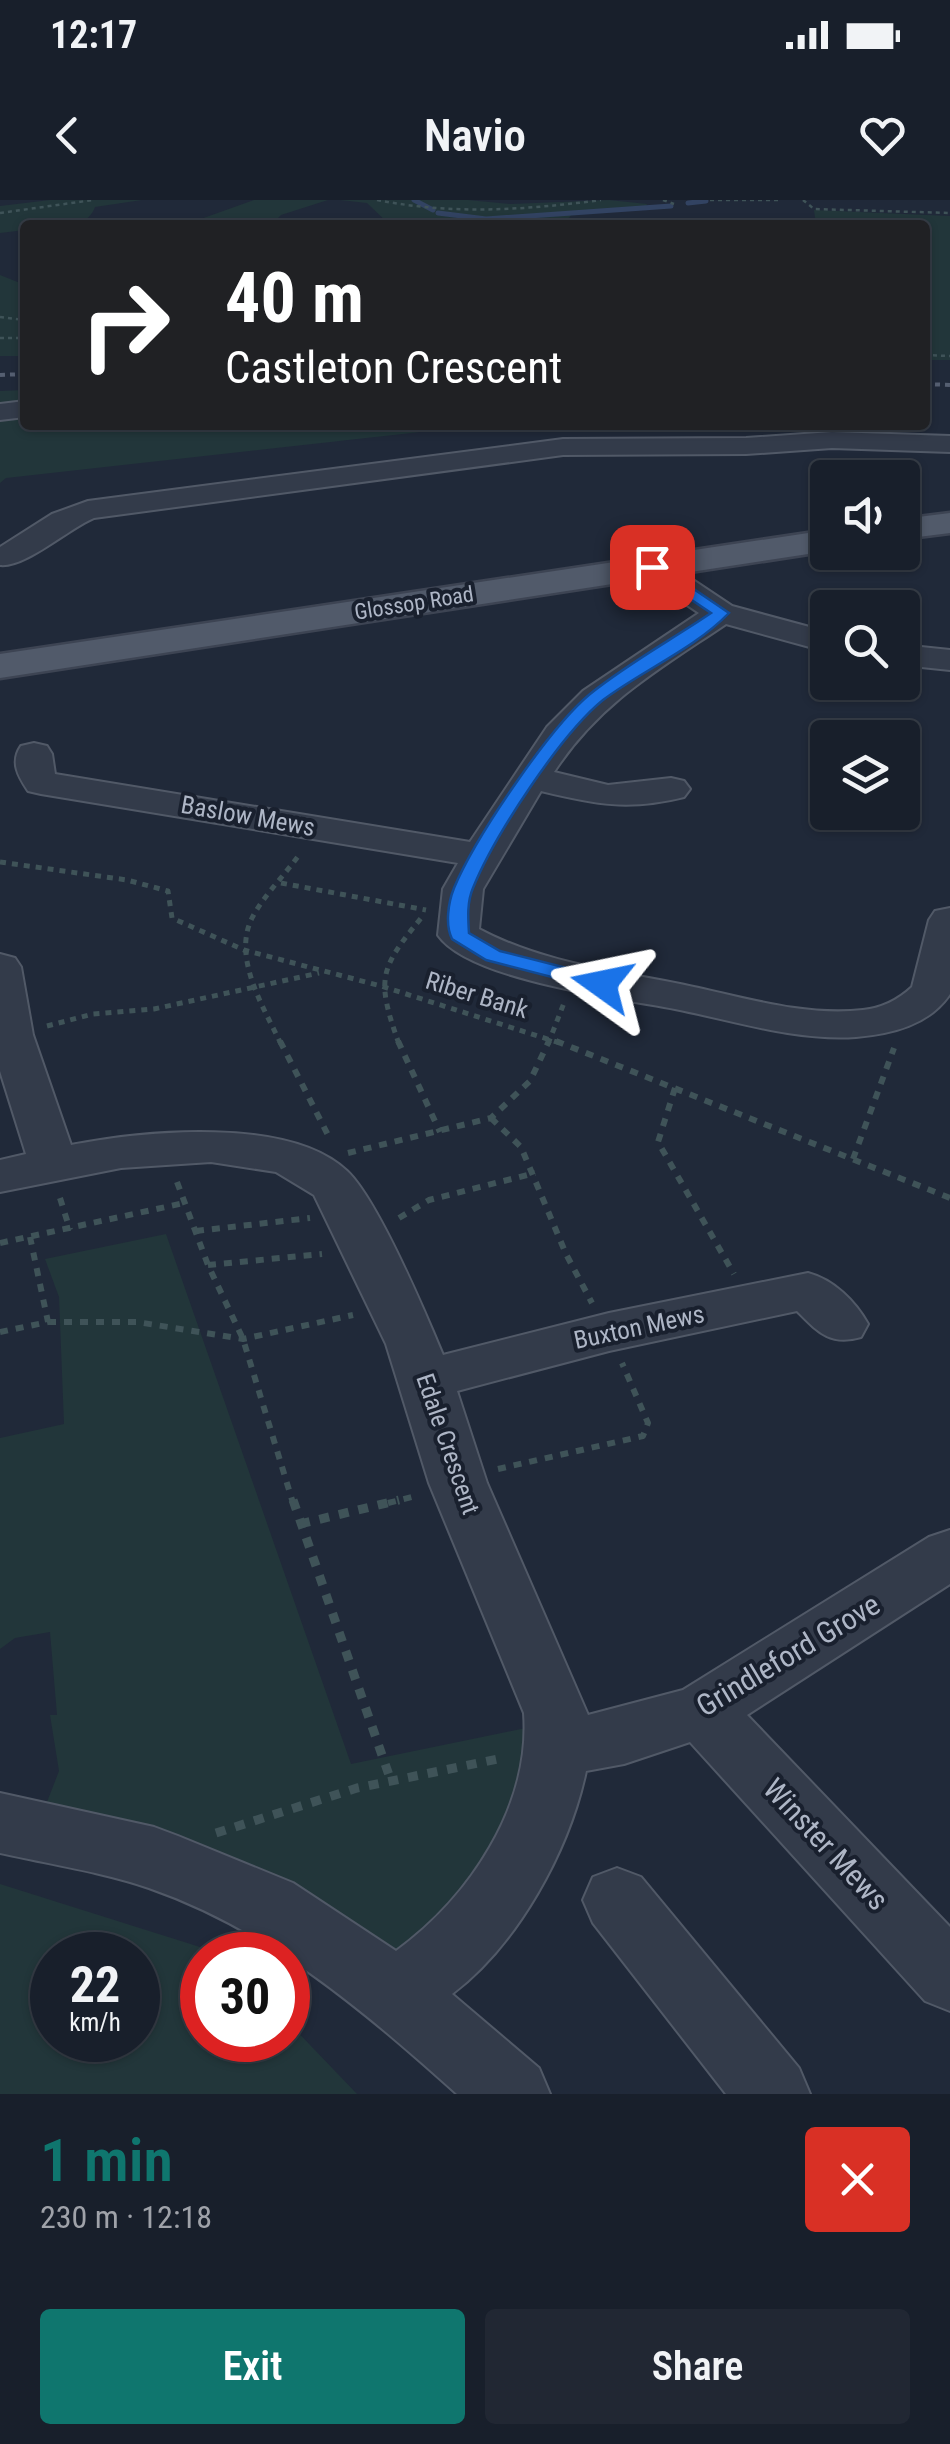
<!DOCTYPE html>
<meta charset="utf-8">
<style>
:root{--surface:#181f2b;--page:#212733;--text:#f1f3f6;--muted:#9fa2a9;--line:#363d47;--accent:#0f766e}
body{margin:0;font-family:"Roboto Condensed",sans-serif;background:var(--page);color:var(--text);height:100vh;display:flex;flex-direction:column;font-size:38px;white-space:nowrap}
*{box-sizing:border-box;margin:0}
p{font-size:32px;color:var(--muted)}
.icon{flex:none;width:55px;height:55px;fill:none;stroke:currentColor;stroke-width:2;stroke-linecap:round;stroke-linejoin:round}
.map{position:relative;height:1894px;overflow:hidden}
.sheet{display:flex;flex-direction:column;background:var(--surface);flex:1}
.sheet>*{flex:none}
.top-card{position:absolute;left:20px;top:20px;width:910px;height:210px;border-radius:10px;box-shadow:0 2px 8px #0004,0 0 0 2px var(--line);background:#202124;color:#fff;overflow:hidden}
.tools{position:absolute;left:810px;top:260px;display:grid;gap:20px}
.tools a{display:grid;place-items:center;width:110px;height:110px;border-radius:10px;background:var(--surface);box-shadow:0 2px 8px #0004,0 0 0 2px var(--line);font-size:50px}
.speed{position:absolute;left:30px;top:1732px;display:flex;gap:20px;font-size:50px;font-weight:700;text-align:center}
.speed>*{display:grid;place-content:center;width:130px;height:130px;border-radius:50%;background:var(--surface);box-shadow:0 2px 8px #0004,0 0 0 2px var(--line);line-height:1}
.speed small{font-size:25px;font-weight:400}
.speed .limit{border:15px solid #d22;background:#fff;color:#111}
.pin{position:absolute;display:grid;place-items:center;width:85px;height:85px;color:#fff;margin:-42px;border-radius:20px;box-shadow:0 5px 15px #0006}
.me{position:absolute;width:110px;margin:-55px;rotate:282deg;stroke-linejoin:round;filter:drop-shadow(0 0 8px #0008)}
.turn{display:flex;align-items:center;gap:35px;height:210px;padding:0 40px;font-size:45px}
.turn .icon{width:130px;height:130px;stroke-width:2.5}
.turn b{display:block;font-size:70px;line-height:85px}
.round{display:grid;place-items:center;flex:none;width:105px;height:105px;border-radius:10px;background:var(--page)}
.summary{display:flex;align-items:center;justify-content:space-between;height:170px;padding:0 40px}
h1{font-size:60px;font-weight:600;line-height:75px;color:var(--accent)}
.button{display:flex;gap:20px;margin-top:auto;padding:20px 40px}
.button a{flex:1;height:115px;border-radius:10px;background:var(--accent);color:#fff;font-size:40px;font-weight:600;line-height:115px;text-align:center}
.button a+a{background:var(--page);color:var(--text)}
.status{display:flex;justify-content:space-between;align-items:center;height:70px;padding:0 50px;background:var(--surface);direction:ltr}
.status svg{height:28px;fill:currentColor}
header{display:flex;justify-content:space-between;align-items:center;height:130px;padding:0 40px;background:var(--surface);font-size:45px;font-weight:600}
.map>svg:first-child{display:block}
</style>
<div class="status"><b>12:17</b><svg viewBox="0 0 49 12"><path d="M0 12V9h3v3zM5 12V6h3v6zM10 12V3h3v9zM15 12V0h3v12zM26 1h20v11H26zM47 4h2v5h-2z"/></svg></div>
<header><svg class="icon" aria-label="back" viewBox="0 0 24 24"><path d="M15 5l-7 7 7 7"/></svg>Navio<svg class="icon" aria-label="heart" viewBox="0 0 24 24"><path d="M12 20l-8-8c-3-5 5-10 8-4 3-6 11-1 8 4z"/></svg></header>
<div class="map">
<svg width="950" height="1894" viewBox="0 0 950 1894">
<rect width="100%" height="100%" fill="#202939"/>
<g fill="#22363a" fill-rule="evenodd">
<path d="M50 0H142L95 7C85 34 50 25 25 25V30L0 33V6Z"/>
<polygon points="254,0 328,0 281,15 271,25 155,25 198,20"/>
<polygon points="340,0 468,0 511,4 609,0 647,4 645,8 574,12 567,20 535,25 390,25 367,3"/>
<polygon points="814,10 950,16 950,160 925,160 925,25 816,25"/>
<polygon points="0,75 25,85 25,156 0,156"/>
<polygon points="25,190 25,225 483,225 6,278 0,283 0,191"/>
<polygon points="166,1034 351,1564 545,1524 531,1599 399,1771 40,1620 59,1571 50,1515 57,1515 50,1432 15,1438 0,1449 0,1238 64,1224 59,1097 45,1059"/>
<path d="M0 1684 219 1753 202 1755V1840H288V1822L357 1894H0ZM138 1755V1840H52V1755Z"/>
</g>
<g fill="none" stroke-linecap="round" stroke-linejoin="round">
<g stroke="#324362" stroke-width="5">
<polyline points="414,0 433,10"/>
<polyline points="688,3 706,1"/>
<polyline points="438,13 486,19 671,6"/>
</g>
<g stroke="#515967" stroke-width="4">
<g id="minor">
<polygon points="25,201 25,217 0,220 0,204"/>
<path d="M832 232 950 236V252L832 248 746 254 563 255 94 318C68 329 25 368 0 365V347L52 314 88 301 563 239 746 238Z"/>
<path d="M652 358 663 360 732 406 828 432V452L726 424C658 470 600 502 554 572L608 585 671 578 684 581 690 589 684 597C628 611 595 604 541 591L483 689 479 729C543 763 611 770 680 784 740 796 802 817 863 810 882 808 898 800 912 787L929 720 935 711 950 708V794C929 825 892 834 856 837 795 841 735 821 675 809 622 799 469 780 438 735L443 689 458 663 41 594 28 591C18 576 10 562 21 546L34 543 47 546 52 554 55 574 470 642 547 527 583 491 699 413 641 374 636 367 641 360Z"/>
<polygon points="902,445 950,450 950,470 902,465"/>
<path d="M0 754 15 758 21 767 33 835 71 945C143 931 289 916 347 971 378 1000 425 1112 443 1155L609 1113 808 1073C834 1080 855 1101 868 1124L861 1137C830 1146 818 1132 797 1111L609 1151 457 1191 487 1283 588 1515 683 1490 929 1337 950 1330V1384L747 1515 950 1727V1811L925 1801 690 1542 624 1564 586 1571C569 1651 518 1744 452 1794L539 1868 550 1894H457C363 1810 270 1730 149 1688 102 1672 49 1664 0 1653V1593L154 1627 178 1636 293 1683 396 1751C469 1698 531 1606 524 1513L429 1283 386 1144 314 995 276 972 211 962 121 968 0 992V960L26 954 0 871Z"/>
<polygon points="617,1668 641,1677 799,1868 810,1894 726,1894 593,1723 583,1700 593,1677"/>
</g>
</g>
<g stroke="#3d4453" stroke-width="5">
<g id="major">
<polygon points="950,313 950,333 902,339 902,319"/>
<polygon points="828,330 828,351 0,478 0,454"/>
</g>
</g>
<g stroke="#3f5358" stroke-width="2.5" stroke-dasharray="4 4" stroke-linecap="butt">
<path d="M377 0C453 15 525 10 601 0"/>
<polyline points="663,0 674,4"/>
<polyline points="710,0 782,0"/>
<polyline points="803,0 814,9 950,13"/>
<polyline points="0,13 93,0"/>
<polyline points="0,117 25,120"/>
<polyline points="0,138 25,138"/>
<polyline points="925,155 950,156"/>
</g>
<g stroke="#3f5358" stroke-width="5" stroke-dasharray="6 6" stroke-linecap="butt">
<polyline points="0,662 127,680 168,691 172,718 244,750 381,786 563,844"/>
<polyline points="281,683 426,710"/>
<polyline points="47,826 93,814 154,809 319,773"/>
<path d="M281 844C264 808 232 758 252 718 264 695 284 676 299 655"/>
<path d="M399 844C376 779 379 769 422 717"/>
<polyline points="548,844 564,803"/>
</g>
<g stroke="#3f5358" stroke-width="6" stroke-dasharray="8 8" stroke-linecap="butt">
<polyline points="280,841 329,937"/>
<polyline points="398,841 440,932"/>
<polyline points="556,841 950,998"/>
<polyline points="675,888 658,942 734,1074"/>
<polyline points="491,918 521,947 566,1054 592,1103"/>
<polyline points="348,953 491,918 530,881 549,841"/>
<polyline points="853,959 894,848"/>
<polyline points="177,982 208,1065 243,1139 293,1303"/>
<polyline points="60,998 70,1030"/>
<polyline points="399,1018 429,1000 535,973"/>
<polyline points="196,1031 310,1018"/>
<polyline points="0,1043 184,1003"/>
<polyline points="208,1065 322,1054"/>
<polyline points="48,1122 137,1122 243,1139 353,1115"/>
<polyline points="0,1132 48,1122 30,1037"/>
<polyline points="498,1269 643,1236 648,1223 622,1163"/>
<polyline points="388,1303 416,1296"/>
</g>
<g stroke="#3f5358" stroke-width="9" stroke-dasharray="10 10" stroke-linecap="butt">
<polyline points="293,1300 390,1578"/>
<polyline points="300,1324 399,1300"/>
<polyline points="216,1633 357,1588 503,1558"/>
</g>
<use href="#minor" fill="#333b4a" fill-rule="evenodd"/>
<use href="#major" fill="#515a6a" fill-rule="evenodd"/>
<g stroke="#555f71" stroke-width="4" stroke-dasharray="5 5" stroke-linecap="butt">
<polyline points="0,175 25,174"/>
<polyline points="925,184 950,185"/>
</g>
</g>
<path fill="#1a73e8" stroke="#114b97" stroke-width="2.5" d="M647 364H657L729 413C694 449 643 470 603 500 561 534 494 636 473 688 467 702 468 717 469 733L500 751 610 779 613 784 602 790 486 760 452 739C445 725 448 703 454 688 475 638 549 528 590 494 627 464 671 440 711 413L647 370Z"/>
<g text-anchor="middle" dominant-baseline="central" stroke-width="8" stroke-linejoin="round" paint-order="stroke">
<g font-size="22" fill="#aeb6c6" stroke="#19202e">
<text transform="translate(414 403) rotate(-9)">Glossop Road</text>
</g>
<g font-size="25" fill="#aeb6c6" stroke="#19202e">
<text transform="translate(248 616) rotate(10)">Baslow Mews</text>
<text transform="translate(477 795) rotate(17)">Riber Bank</text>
<text transform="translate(639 1127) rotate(-12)">Buxton Mews</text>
<text transform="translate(448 1244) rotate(71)">Edale Crescent</text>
</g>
<g font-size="30" fill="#aeb6c6" stroke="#19202e">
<text transform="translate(788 1455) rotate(-31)">Grindleford Grove</text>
<text transform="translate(826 1644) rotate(47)">Winster Mews</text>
</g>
</g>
</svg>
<div class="tools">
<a><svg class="icon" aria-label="sound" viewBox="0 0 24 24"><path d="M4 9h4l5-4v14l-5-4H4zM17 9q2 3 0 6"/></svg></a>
<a><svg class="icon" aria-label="search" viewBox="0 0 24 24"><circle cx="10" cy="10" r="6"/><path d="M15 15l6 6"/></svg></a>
<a><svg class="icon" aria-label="layers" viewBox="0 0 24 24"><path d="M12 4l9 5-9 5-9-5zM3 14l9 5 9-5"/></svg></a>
</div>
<div class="speed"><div>22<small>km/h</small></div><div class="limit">30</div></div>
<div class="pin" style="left:652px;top:367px;background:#d93025"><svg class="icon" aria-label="arrive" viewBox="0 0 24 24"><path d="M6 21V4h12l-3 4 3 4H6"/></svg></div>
<svg class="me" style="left:602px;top:784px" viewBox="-20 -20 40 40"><path d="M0-17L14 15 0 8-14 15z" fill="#1a73e8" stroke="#fff" stroke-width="4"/></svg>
<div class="top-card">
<div class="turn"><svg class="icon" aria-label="right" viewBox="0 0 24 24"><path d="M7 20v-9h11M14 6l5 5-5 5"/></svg><div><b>40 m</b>Castleton Crescent</div></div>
</div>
</div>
<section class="sheet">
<div class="summary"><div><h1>1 min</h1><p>230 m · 12:18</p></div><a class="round" style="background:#d93025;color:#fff"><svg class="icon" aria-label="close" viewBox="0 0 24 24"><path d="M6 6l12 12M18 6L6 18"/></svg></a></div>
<div class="button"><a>Exit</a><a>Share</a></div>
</section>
